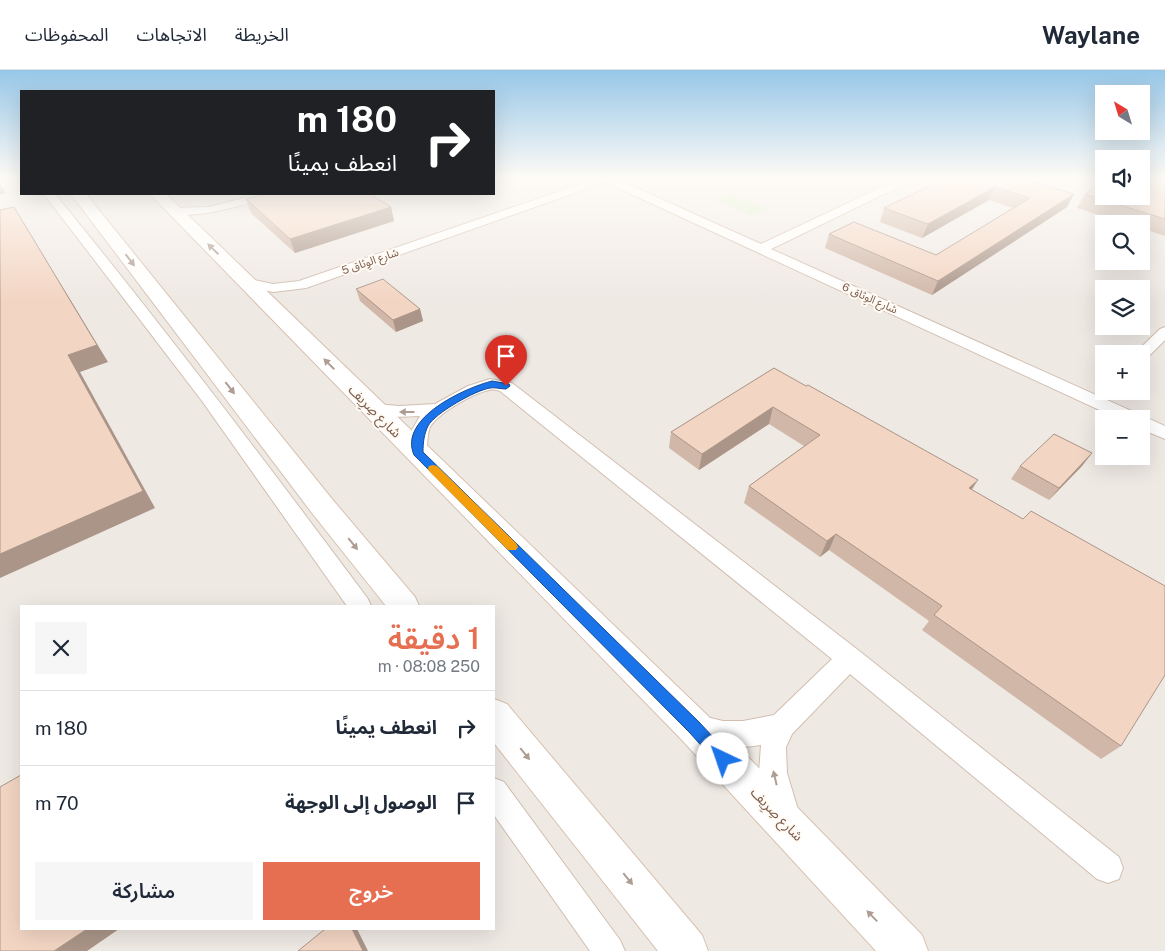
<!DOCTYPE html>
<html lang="ar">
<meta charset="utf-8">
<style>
:root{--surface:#fff;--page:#f6f6f7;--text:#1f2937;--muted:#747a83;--line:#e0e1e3;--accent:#e76f51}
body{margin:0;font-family:"Public Sans","Noto Sans Arabic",sans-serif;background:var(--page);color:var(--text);direction:rtl;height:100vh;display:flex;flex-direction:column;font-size:19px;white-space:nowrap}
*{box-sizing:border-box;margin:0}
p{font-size:16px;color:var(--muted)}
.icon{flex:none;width:28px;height:28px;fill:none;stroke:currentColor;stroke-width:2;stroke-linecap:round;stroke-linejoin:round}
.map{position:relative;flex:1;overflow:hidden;direction:ltr}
.panel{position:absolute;left:20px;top:535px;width:475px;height:325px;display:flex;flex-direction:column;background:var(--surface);border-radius:0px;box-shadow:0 5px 20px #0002;direction:rtl}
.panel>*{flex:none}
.hud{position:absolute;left:20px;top:20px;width:475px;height:105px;border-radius:0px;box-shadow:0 5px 20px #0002;direction:rtl;background:#202124;color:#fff;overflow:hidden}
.needle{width:32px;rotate:322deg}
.controls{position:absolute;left:1095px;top:15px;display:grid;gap:10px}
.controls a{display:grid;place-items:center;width:55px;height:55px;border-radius:0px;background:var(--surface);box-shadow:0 5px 20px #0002;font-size:25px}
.pin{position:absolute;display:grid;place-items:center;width:42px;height:42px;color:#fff;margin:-51px -21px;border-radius:50% 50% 50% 0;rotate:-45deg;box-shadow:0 0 5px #0007}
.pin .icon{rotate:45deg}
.me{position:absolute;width:55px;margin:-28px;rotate:318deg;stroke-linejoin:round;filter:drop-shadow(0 0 4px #0008)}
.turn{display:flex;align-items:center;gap:18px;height:105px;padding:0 15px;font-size:22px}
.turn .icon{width:65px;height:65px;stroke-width:2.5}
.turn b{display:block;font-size:35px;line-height:42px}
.round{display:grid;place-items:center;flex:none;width:52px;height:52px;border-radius:0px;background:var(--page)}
.headline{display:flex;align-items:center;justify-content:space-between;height:85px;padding:0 15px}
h1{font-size:30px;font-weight:600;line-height:38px;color:var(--accent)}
.button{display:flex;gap:10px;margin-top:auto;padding:10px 15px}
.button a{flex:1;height:58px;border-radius:0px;background:var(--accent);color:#fff;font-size:20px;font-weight:600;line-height:58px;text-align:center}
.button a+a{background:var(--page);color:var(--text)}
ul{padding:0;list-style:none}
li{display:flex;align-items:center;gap:15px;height:75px;padding:0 15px;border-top:1px solid var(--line)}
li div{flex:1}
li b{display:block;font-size:19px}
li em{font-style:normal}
header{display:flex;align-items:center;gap:30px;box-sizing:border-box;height:70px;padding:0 25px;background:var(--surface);border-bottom:1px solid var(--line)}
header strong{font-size:24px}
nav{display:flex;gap:28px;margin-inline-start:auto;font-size:18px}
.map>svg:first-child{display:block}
</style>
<header>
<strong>Waylane</strong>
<nav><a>الخريطة</a><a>الاتجاهات</a><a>المحفوظات</a></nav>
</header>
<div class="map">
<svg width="1165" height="881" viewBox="0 0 1165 881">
<rect width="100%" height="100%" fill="#fdf6ec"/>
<path fill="#efe9e4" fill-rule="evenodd" d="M0 107H21V124H494V107H1104V126H1141L1165 107V881H0ZM1104 154H1141V191H1104ZM1104 219H1141V256H1104ZM1104 284H1141V321H1104ZM1104 349H1141V386H1104ZM21 536H494V859H21Z"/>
<polygon fill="#d8ecc9" points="732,124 766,138 751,145 717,130"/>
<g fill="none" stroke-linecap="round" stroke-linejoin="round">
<g stroke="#d1beb0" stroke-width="2">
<g id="street">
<polygon points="601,107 615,107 614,108 761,174 903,107 916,107 915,109 771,179 1165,356 1165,369 1141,359 1141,349 1119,349 605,112 306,218 273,222 244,216 242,213 249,209 273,214 299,211"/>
<path d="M44 124H55C163 256 266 392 368 529L371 536H347L202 331Z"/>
<path d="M260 124H278L276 126C257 131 182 154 169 141L175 138 208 137Z"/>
<polygon points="1165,257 1165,270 1147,288 1141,290 1141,284 1134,284 1160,259"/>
<path d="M490 309 512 313 858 580 1119 787 1123 798 1119 809 1108 813 1097 809 850 604 792 664 786 677 787 703 799 743 795 753 785 757 775 753 759 703 761 675C737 679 715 677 693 668L689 659 693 650 702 646 723 651H743L774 645 832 589 500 321C497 320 493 319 489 320 474 323 438 343 430 357 426 367 429 378 424 387L417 389 410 387 408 383 412 360 420 346C402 347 385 348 367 343L364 339 367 335 373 334 400 336 435 334 468 316Z"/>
<polygon points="494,708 504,712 620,870 625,881 590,881 494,745"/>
</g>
</g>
<g stroke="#d6c0b0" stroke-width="2">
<g id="secondary">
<polygon points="71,124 86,124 332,429 415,527 419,536 386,536 312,443"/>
<polygon points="150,124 166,124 707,645 922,865 928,881 876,881 681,669"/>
<polygon points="494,629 507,634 702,865 708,881 658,881 494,673"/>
</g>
</g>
<use href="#street" fill="#fff" fill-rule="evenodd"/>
<use href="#secondary" fill="#fff" fill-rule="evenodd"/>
</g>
<g fill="#d1b7a8">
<polygon points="948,107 1074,124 1067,137 932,225 825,178 829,164 936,185 1013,138 989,130 922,168 880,152 884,138"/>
<polygon points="1165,107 1165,166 1141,158 1141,154 1127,154 1077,138 1085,124"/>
<polygon points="246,129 391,137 394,151 295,183 251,143"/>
<polygon points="356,219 420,239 423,251 396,262 360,231"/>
<polygon points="774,298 972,420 1121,676 1101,689 922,560 929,551 829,480 820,487 744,433 749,416 804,376 769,354 699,400 669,378 671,362"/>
<polygon points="1092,383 1082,396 1049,430 1011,409 1020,396"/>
</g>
<g fill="#aa9588">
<polygon points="0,113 6,123 0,125"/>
<polygon points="995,117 989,130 922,168 928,154"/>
<polygon points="1074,124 1067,137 932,225 938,211"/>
<polygon points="14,137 108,292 80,302 155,438 0,508 0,484 68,285"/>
<polygon points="391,137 394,151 295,183 290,169"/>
<polygon points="420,239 423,251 396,262 393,250"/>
<polygon points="773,337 769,354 699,400 702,384"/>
<polygon points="1092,383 1082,396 1049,430 1059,418"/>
<polygon points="978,410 967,427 969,418"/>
<polygon points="836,464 829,480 820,487 827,471"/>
<polygon points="87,859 119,859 87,881 54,881"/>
<polygon points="352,859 357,859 368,881 363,881"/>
</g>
<g fill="#f3d5c3" stroke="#aa9588">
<polygon points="948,107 1017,107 1074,124 938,211 829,164 854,152 936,185 1030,128 995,117 928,154 884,138"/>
<polygon points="1141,107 1165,107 1165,149 1085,124 1104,112 1104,126 1141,126"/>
<polygon points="265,124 370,124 391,137 290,169 246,129"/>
<polygon points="14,137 97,275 68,285 143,421 0,484 0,140"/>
<polygon points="383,209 420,239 393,250 356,219"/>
<polygon points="774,298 806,316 808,315 978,410 969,418 1023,449 1031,441 1165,516 1165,605 1121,676 934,545 942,536 836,464 827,471 749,416 820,365 773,337 702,384 671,362"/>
<polygon points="1054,364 1092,383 1059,418 1020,396"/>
<polygon points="21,705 21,859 87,859 54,881 0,881 0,717"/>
<polygon points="325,859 352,859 363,881 298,881"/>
</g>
<defs><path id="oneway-solid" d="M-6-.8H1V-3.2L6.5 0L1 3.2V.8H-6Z" transform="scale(1.25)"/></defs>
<g fill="#af9d94">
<use href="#oneway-solid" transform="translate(213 179) rotate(-136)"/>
<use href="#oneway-solid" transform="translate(130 190) rotate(52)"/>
<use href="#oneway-solid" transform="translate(329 294) rotate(-135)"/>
<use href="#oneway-solid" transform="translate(230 318) rotate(52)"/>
<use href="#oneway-solid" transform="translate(407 342) rotate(180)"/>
<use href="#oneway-solid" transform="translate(353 474) rotate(51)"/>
<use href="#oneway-solid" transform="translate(525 684) rotate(51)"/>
<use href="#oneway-solid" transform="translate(775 708) rotate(-103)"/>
<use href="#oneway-solid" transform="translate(628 809) rotate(51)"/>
<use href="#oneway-solid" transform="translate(872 846) rotate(-134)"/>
</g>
<linearGradient id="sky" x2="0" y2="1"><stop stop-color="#97c7e8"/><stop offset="0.47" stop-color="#fefbf6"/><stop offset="1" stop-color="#fefbf6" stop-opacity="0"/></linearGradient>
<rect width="1165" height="230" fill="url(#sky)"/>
<path fill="#1a73e8" stroke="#114b97" d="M492 311 509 314 510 316 506 319C501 319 495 317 490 318 476 320 435 343 428 356 424 364 423 373 423 382L699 652 728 683 731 689 728 694 723 696 718 694 689 662 414 385C398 348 465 318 492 311Z"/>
<polygon fill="#f59e0b" points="433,395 437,396 516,473 518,477 516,480 508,480 429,401 428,399 429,396"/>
<g text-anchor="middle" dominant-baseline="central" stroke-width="4" stroke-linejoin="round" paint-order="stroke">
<g font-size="11" fill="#7a5c4d" stroke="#fffaf3">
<text transform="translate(370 191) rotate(-19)">شارع الوِثاق 5</text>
<text transform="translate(870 228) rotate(24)">شارع الوِثاق 6</text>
</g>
<g font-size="14" fill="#7a5c4d" stroke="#fffaf3">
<text transform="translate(375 341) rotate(45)">شارع صِرِيف</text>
<text transform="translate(777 744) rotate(46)">شارع صِرِيف</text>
</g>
</g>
</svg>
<div class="controls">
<a><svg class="needle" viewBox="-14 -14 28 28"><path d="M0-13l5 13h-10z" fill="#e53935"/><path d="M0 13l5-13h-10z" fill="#747a83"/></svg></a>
<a><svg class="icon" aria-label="sound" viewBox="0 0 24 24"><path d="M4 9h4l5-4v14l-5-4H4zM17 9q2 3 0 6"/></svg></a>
<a><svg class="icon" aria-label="search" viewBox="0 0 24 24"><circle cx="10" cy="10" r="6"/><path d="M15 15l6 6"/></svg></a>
<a><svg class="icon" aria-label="layers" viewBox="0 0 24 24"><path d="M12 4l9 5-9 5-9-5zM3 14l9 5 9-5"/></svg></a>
<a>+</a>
<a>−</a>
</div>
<div class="pin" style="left:506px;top:316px;background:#d93025"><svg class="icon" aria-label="arrive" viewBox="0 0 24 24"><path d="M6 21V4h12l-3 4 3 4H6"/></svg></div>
<svg class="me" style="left:723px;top:689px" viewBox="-20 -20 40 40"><circle r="19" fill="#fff"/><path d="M0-13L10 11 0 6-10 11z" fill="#1a73e8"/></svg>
<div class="hud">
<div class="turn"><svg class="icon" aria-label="right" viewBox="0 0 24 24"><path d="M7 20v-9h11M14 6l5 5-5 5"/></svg><div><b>180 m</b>انعطف يمينًا</div></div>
</div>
<section class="panel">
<div class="headline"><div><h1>1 دقيقة</h1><p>250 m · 08:08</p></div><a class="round"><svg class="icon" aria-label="close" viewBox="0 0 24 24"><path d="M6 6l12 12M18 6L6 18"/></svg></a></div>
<ul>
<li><svg class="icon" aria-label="right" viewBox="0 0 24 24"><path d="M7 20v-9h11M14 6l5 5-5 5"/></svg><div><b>انعطف يمينًا</b></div><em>180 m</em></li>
<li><svg class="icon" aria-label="arrive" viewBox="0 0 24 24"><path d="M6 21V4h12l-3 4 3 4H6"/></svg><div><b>الوصول إلى الوجهة</b></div><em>70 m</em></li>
</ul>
<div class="button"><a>خروج</a><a>مشاركة</a></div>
</section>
</div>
